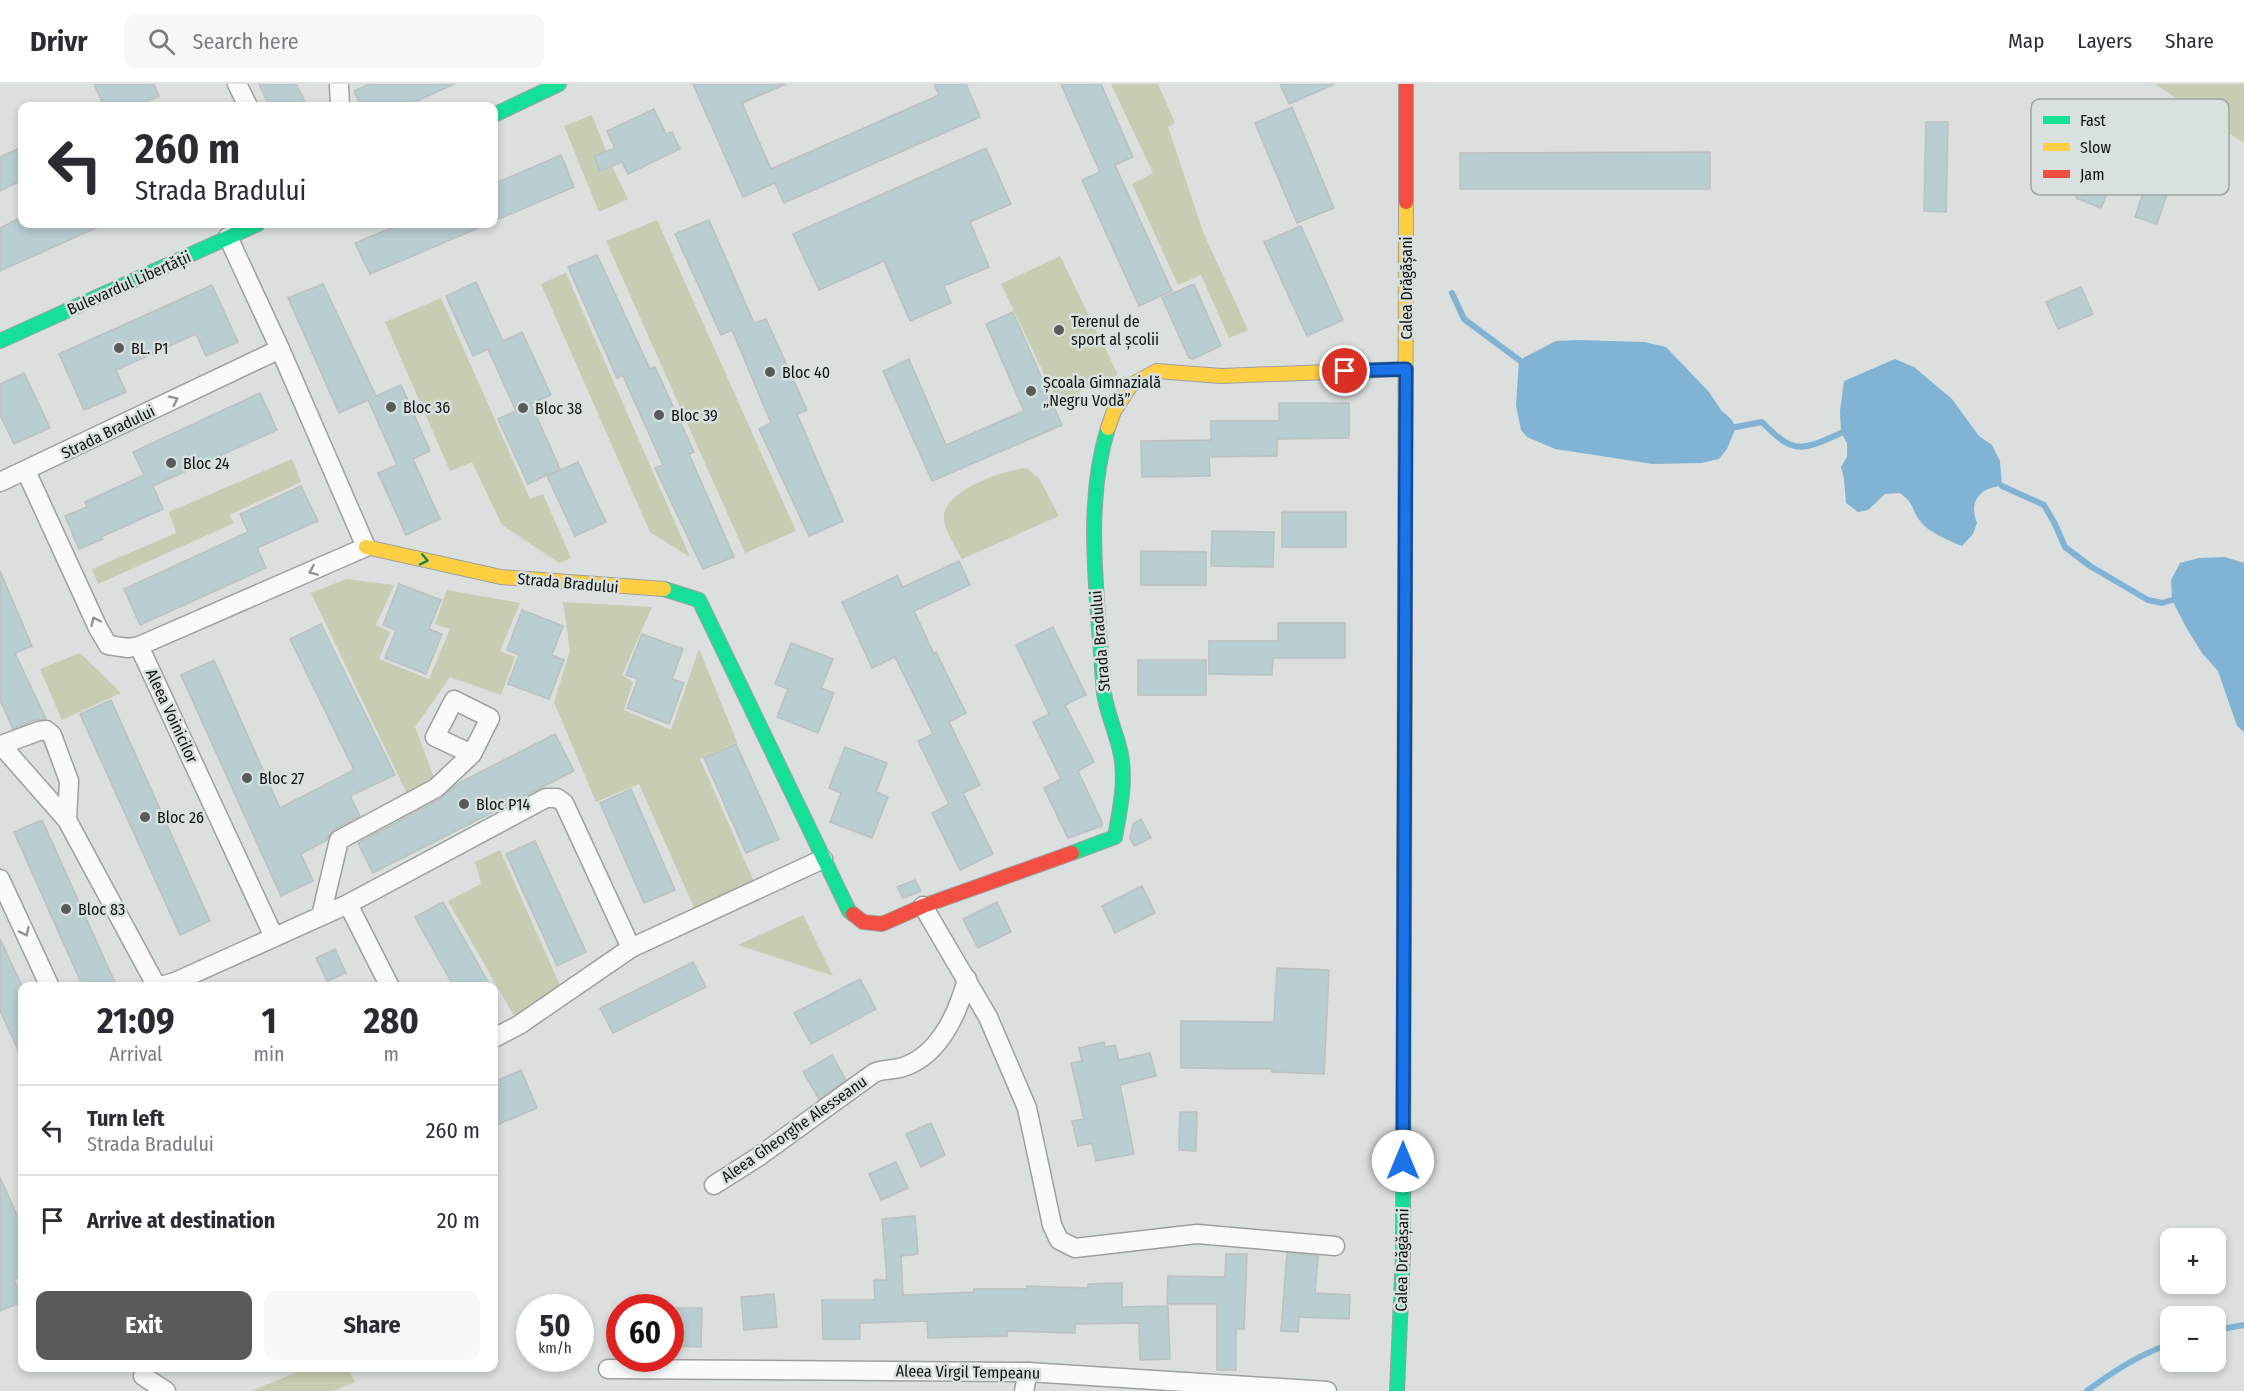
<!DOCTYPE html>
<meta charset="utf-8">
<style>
:root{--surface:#fff;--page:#f7f7f7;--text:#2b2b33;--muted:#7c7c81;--line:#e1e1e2;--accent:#585b5a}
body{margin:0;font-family:"Fira Sans Condensed",sans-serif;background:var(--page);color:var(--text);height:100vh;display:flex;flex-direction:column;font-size:22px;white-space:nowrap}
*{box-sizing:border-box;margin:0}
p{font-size:20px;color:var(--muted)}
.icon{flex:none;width:33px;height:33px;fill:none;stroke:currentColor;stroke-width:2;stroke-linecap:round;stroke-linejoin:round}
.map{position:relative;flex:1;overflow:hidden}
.side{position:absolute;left:18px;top:898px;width:480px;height:390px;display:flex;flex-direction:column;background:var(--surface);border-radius:12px;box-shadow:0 3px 9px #0003}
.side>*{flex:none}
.top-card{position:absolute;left:18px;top:18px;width:480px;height:126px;border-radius:12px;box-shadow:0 3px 9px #0003;background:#fff;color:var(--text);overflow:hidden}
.controls{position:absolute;left:2160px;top:1144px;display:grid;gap:12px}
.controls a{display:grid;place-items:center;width:66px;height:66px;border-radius:12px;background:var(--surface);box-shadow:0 3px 9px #0003;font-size:30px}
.speed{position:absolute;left:516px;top:1210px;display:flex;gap:12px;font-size:30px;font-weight:700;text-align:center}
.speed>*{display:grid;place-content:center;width:78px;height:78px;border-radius:50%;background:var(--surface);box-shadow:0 3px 9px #0003;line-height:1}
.speed small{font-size:15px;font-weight:400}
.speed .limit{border:9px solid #d22;background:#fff;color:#111}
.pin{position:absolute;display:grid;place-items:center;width:51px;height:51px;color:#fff;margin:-26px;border:3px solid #fff;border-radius:50%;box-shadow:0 2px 6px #0007}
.me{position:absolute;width:66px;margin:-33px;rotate:0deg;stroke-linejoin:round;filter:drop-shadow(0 0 4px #0008)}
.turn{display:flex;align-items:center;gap:21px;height:126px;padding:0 18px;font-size:27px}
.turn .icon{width:78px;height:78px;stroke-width:2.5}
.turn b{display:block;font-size:42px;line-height:51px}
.eta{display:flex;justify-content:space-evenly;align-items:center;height:102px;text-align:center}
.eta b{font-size:36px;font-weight:700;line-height:42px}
.cta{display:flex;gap:12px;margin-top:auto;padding:12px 18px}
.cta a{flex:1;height:69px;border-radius:12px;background:var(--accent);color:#fff;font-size:24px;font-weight:700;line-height:69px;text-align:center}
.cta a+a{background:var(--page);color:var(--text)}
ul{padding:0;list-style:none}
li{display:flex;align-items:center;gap:18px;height:90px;padding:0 18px;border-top:2px solid var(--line)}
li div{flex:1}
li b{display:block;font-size:22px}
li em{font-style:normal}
header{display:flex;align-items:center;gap:36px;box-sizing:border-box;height:84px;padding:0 30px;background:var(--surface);border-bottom:2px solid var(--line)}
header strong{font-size:28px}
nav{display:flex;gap:33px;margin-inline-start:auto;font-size:21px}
.search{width:420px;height:54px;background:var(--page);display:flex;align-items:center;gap:15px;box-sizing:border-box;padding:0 21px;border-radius:12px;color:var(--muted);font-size:22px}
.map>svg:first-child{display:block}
</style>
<header>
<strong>Drivr</strong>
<div class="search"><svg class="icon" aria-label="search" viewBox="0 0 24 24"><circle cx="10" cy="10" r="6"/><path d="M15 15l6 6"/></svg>Search here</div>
<nav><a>Map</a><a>Layers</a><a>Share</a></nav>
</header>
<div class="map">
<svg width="2244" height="1307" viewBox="0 0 2244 1307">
<rect width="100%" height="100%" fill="#dbdfde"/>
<g fill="#c6cdb2">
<polygon points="1111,0 1158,0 1175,39 1168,43 1203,148 1248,246 1229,254 1201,191 1178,201 1132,100 1153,89"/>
<polygon points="2155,0 2244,0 2244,59"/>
<polygon points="592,31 606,67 594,72 600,87 612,82 628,115 599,128 564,42"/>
<polygon points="657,136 796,447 745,469 606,157"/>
<polygon points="1060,172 1118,291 1057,317 1001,200"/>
<polygon points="565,189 566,189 690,473 650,448 541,200"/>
<polygon points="441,214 530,415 543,410 571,474 559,479 502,441 472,378 450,387 385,238"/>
<polygon points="292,375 301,398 229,431 234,439 98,500 92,485 176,449 169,428"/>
<path d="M1026 384 1039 394 1059 432 962 475C956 464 946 449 944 436 940 407 1004 386 1026 384Z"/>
<polygon points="346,495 394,501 376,541 390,548 379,575 429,595 450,545 435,540 447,506 520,519 500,567 515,573 501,611 450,593 415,643 436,699 408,712 311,509"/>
<polygon points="563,518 652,523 622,591 633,598 624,626 671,646 699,565 737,658 700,675 756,802 696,828 639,700 596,718 554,618 570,567"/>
<polygon points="80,569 121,609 62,636 40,585"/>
<polygon points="500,766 562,906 517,937 448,817 481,800 475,778"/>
<polygon points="803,831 833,892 738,861"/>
<polygon points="307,1284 348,1284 355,1298 333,1307 251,1307"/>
</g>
<g fill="#81b4d4">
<polygon points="1578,256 1644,258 1666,263 1709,308 1721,326 1731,335 1736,343 1727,365 1719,375 1701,379 1653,380 1555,365 1527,353 1521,346 1516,322 1519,276 1556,257"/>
<path d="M1895 275 1914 283 1952 315 1979 352 1992 361 2000 377 2002 402C1981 403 1968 417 1977 439L1973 450 1962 462C1948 456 1929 449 1920 437 1911 425 1915 420 1900 409L1885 410 1868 426 1858 428 1846 419 1844 395 1841 383 1847 373V359L1841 349 1840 327 1844 297Z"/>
<polygon points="2225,473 2244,479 2244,648 2237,642 2218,587 2202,569 2187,545 2172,516 2171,496 2180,479 2199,474"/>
</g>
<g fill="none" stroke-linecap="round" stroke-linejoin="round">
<g stroke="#81b4d4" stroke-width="6">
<polyline points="1452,209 1464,235 1519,276"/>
<path d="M1736 343 1762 338C1794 371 1801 367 1841 349"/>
<polyline points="2002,402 2044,421 2055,440 2065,463 2090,482 2148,516 2162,519 2172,516"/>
<polyline points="2216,1246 2244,1241"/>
<path d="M2087 1307C2112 1288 2140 1270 2170 1260"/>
</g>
</g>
<g fill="#b8ced1" stroke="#bcc0bf" stroke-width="1.5">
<polygon points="94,0 154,0 159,12 136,22 104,22"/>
<polygon points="259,0 296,0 307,22 269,22"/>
<polygon points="369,0 454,0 406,22 361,22 354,7"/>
<polygon points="693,0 786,0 742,19 771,85 939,11 934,0 966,0 980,33 784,119 775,99 743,113"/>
<polygon points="1061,0 1101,0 1133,73 1115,81 1172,207 1139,222 1082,96 1100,88"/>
<polygon points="1280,0 1335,0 1289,20"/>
<polygon points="1292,23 1334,124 1297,139 1255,39"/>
<polygon points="654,25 666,50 672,48 680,65 628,90 622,78 600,87 594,72 615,64 607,47"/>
<polygon points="1926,38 1948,38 1946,128 1924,127"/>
<polygon points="22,63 22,96 0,107 0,73"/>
<polygon points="986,64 1011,120 970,138 989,183 944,202 951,219 910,237 884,177 819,206 793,150"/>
<polygon points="1710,68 1710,105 1460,105 1460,69"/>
<polygon points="561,71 574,103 494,137 494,100"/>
<polygon points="2089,82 2114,93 2101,124 2076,114"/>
<polygon points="2145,103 2167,110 2157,140 2135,133"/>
<polygon points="22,133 22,140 105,140 0,187 0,144"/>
<polygon points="709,136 754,239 766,235 807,326 797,330 843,437 809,452 759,345 771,339 732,246 721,251 675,150"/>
<polygon points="401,140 488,140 370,190 355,159"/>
<polygon points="1301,142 1343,236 1307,252 1264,158"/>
<polygon points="597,171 650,285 655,283 694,368 689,370 734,473 703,485 655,384 663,381 623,292 617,294 568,183"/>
<polygon points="476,198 503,257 522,248 551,311 531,320 560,385 528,400 498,335 516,327 488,265 473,272 446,212"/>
<polygon points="323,200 376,312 401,301 430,367 413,375 440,435 406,451 378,389 397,381 368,316 339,329 288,214"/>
<polygon points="1194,200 1221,262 1193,275 1189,274 1162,214"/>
<polygon points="212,201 238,258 206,272 196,250 116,286 126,308 84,326 59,270"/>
<polygon points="2081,203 2093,230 2058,245 2046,218"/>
<polygon points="1013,228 1062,341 932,397 883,287 909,275 946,361 1024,327 986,240"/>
<polygon points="24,289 50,344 14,360 0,331 0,300"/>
<polygon points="260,309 277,346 153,402 163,425 101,453 103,455 79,465 65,432 87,423 85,418 144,391 133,368"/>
<polygon points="1279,319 1349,319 1349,354 1277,355 1277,372 1209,373 1210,392 1142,393 1141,357 1211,356 1211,337 1279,337"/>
<polygon points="578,378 606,438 575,452 547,392"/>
<polygon points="301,402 318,437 257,464 266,484 140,541 124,505 248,448 240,430"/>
<rect x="1282" y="428" width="64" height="35"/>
<polygon points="1212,447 1274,448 1273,483 1211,482"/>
<polygon points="1141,467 1206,468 1206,501 1141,501"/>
<polygon points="959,477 970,501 914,527 934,570 936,568 966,629 949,638 980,701 963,709 993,770 960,786 932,729 949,720 918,657 933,650 895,573 872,584 842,518 897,492 903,503"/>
<polygon points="0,487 32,562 15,569 46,635 35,636 13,645 0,616"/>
<polygon points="399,500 441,516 429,545 442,550 426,590 385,574 396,546 383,541"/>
<polygon points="522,526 563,542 552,571 564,576 549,615 508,600 519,571 507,566"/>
<polygon points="1278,539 1345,539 1345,574 1273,574 1272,591 1209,590 1209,557 1278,557"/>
<polygon points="321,540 395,691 350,712 360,732 333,746 327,756 301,770 313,797 281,812 181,591 214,576 280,724 354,686 290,555"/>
<polygon points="1053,543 1086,611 1065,621 1094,678 1078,687 1102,738 1102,742 1068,754 1044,704 1061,695 1033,638 1049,630 1016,561"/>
<polygon points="642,550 683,565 672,595 684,599 669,640 627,624 638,595 626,591"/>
<polygon points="791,559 833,575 821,604 834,609 818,649 777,633 788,605 775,600"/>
<rect x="1138" y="576" width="68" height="35"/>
<polygon points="111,616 210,837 180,851 80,630"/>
<polygon points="555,650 574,687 373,789 358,759 442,714 457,700"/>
<polygon points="736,660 779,755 746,769 704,674"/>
<polygon points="845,663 887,679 876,708 888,713 872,754 830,738 841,709 829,704"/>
<polygon points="631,705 675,806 644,819 600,719"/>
<polygon points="1141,735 1151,754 1134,762 1130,754 1133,740"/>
<polygon points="42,736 117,903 83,903 14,748"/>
<polygon points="535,757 586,868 557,882 506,770"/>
<polygon points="915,796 921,807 903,814 897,803"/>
<polygon points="1142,802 1155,829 1115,849 1102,822"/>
<polygon points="443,818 491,903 454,903 415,833"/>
<polygon points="997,818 1011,848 978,864 963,835"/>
<polygon points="0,855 22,902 22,974 0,927"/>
<polygon points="335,865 346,889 327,897 316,874"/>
<polygon points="693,878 706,903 613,949 600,924"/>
<polygon points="1277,884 1329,886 1324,990 1272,988 1272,985 1181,984 1181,937 1274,938"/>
<polygon points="860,895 876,925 811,960 794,929"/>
<polygon points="1104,958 1105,963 1115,961 1119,976 1150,969 1156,992 1120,1001 1134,1070 1096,1077 1092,1059 1078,1062 1072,1037 1084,1035 1071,979 1082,977 1079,964"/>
<polygon points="832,971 846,996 819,1015 803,988"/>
<polygon points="521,986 537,1024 494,1042 494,998"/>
<polygon points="1180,1028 1197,1028 1196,1067 1179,1066"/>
<polygon points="931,1039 945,1071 921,1083 906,1050"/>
<polygon points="896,1078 908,1104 881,1116 869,1090"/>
<polygon points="0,1093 22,1143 22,1192 14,1195 22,1218 0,1227"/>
<polygon points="915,1132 918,1170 901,1172 903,1211 974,1208 974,1205 1027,1205 1027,1202 1088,1204 1088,1200 1122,1199 1122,1223 1168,1222 1170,1275 1140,1276 1139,1239 1075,1240 1075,1249 1007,1247 1007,1252 928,1254 927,1237 860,1239 860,1255 823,1255 822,1216 875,1216 874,1196 887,1196 882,1135"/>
<polygon points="1287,1169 1318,1172 1315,1209 1350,1211 1349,1235 1299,1233 1298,1248 1281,1247"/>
<polygon points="1226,1170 1247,1170 1244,1245 1236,1245 1236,1286 1217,1286 1217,1220 1167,1220 1168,1192 1225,1193"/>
<polygon points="774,1210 777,1243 744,1246 741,1213"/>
<polygon points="670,1224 702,1224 701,1263 670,1262"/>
</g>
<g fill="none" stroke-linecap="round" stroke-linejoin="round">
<g stroke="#9da09f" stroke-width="21">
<g id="street">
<polyline points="237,0 248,22"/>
<polyline points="339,1 340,22"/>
<polyline points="26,387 98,544 108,561 128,564 139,562 366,463 280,265 228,153"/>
<polyline points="0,398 280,265"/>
<polyline points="139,562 274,853"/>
<polyline points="67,736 1,661 39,647 46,646 52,651 69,697 67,736 157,903 175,898 348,820 546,714 557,714 564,719 631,864"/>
<polyline points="0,795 50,903"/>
<polyline points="348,820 390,903"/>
<polyline points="923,822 988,933 1027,1024 1052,1141 1059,1156 1075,1164 1197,1150 1335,1162"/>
<polyline points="321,832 339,756 436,704 472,670 490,634 454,616 435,653 472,670"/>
<polyline points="494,954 519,941 631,864 823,775"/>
<path d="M714 1101 758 1073 874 989C884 984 895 987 906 982 940 969 958 929 967 895"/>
<polyline points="608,1285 1028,1288 1327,1307"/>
<polyline points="143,1292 166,1307"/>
<polyline points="1024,1307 1028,1288"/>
</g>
</g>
<g stroke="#9da09f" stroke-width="16">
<g id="fast">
<polyline points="494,31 559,0"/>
<polyline points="0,257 258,140"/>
<polyline points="664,505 699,516 849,827 853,830"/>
<path d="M1072 769 1115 753C1120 726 1126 698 1121 671 1117 650 1107 630 1104 609 1102 588 1101 566 1099 545 1094 479 1088 408 1108 344"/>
<polyline points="1397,1307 1403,1169 1405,514"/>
</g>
</g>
<g stroke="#9da09f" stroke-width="16">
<g id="slow">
<polyline points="1108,344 1114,327 1131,301 1157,287 1221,292 1406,285"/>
<polyline points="366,463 501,493 664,505"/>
<polyline points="1405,514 1406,118"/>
</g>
</g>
<g stroke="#9da09f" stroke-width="16">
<g id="jam">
<polyline points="1406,118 1406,0"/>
<polyline points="853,830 863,838 882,840 923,822 1072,769"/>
</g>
</g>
<use href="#street" stroke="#fafafa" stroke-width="18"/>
<use href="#fast" stroke="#16e098" stroke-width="14"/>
<use href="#slow" stroke="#ffcf43" stroke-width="14"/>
<use href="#jam" stroke="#f24e42" stroke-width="14"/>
</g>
<defs><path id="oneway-chevron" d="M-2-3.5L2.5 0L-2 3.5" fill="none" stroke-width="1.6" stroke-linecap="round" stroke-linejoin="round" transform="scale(1.5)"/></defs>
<g stroke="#919292">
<use href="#oneway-chevron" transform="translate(174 316) rotate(-26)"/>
<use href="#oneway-chevron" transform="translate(313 487) rotate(157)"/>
<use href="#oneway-chevron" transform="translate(95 537) rotate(-115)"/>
<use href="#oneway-chevron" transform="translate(25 848) rotate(65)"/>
</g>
<use stroke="#14845c" href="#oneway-chevron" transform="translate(424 476) rotate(13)"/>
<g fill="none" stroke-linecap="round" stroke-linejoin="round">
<g stroke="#114b97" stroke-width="15">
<polyline id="route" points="1345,287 1406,285 1403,1077"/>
</g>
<use href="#route" stroke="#1a73e8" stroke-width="10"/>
</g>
<g fill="#585b5a" stroke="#d9e1df" stroke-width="2">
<circle cx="1059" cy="246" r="6"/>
<circle cx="119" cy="264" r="6"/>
<circle cx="770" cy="288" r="6"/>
<circle cx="1031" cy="307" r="6"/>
<circle cx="391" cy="323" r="6"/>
<circle cx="523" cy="324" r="6"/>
<circle cx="659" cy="331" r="6"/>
<circle cx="171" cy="379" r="6"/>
<circle cx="247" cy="694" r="6"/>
<circle cx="464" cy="720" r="6"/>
<circle cx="145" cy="733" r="6"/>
<circle cx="66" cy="825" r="6"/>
</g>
<g text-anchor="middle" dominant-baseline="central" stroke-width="5" stroke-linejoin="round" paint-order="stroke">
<g font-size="16" fill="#111413" stroke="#d9e1df">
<text transform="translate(129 199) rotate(-24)">Bulevardul Libertății</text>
<text transform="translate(1406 204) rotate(-90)">Calea Drăgășani</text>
<text transform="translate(108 348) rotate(-26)">Strada Bradului</text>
<text transform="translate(568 499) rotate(5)">Strada Bradului</text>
<text transform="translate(1100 557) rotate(-95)">Strada Bradului</text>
<text transform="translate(172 632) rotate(65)">Aleea Voinicilor</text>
<text transform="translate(794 1045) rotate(-35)">Aleea Gheorghe Alesseanu</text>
<text transform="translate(1402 1176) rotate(-89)">Calea Drăgășani</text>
<text transform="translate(968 1288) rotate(1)">Aleea Virgil Tempeanu</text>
</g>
<g font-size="16" fill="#111413" stroke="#d9e1df" text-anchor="start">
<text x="1071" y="237">Terenul de<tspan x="1071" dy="18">sport al școlii</tspan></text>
<text x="131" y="264">BL. P1</text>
<text x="782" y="288">Bloc 40</text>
<text x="1043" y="298">Școala Gimnazială<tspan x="1043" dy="18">„Negru Vodă”</tspan></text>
<text x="403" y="323">Bloc 36</text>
<text x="535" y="324">Bloc 38</text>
<text x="671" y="331">Bloc 39</text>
<text x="183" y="379">Bloc 24</text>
<text x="259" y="694">Bloc 27</text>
<text x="476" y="720">Bloc P14</text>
<text x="157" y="733">Bloc 26</text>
<text x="78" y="825">Bloc 83</text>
</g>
</g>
<rect x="2031" y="15" width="198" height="96" rx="9" fill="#d9e1df" stroke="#9da4a2" stroke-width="1.5"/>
<rect x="2043" y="32" width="27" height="8" fill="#16e098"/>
<rect x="2043" y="59" width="27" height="8" fill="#ffcf43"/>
<rect x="2043" y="86" width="27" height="8" fill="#f24e42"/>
<g font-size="16" fill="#111413">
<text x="2080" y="42">Fast</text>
<text x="2080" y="69">Slow</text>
<text x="2080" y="96">Jam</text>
</g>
</svg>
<div class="controls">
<a>+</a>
<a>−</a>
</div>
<div class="speed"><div>50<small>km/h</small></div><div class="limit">60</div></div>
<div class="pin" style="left:1345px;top:287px;background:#d93025"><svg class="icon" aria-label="arrive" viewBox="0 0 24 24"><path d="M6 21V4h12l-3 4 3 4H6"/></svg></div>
<svg class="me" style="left:1403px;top:1077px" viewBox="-20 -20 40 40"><circle r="19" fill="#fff"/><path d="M0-13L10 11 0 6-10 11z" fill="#1a73e8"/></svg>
<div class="top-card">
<div class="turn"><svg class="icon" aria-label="left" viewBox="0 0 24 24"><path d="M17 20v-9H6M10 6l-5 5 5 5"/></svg><div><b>260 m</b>Strada Bradului</div></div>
</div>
<section class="side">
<div class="eta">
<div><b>21:09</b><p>Arrival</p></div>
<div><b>1</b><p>min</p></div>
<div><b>280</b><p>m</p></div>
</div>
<ul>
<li><svg class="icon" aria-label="left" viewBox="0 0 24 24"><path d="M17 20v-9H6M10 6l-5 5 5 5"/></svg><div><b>Turn left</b><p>Strada Bradului</p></div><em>260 m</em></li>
<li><svg class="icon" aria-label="arrive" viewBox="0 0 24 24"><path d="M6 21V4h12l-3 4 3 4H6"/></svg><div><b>Arrive at destination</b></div><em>20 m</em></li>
</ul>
<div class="cta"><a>Exit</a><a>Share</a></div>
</section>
</div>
